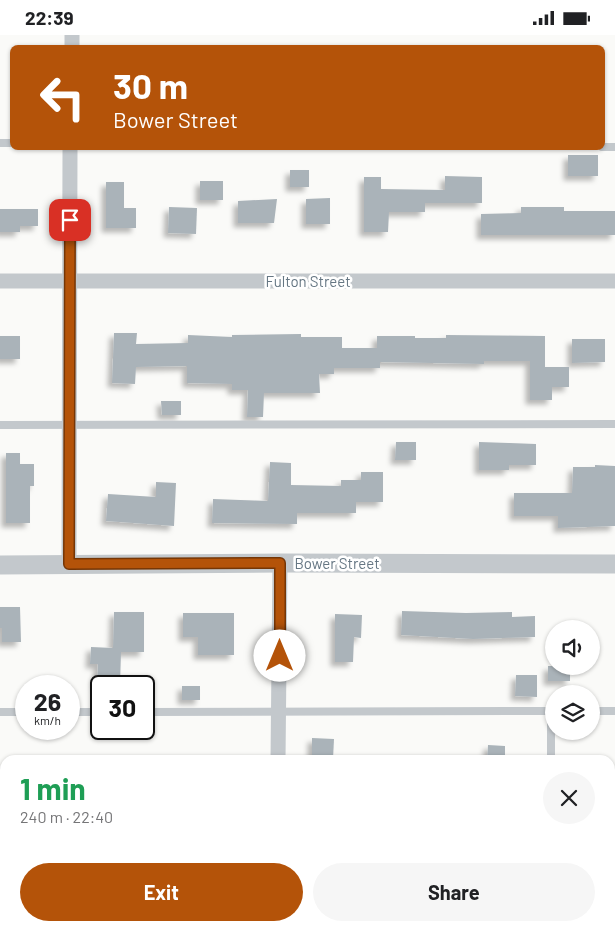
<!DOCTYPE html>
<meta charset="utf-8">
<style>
:root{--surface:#fff;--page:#f6f6f6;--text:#202124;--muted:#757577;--accent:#b45309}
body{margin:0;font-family:Barlow,sans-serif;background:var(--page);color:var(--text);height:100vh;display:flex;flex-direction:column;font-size:19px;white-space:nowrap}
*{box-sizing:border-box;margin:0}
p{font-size:16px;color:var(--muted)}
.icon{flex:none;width:28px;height:28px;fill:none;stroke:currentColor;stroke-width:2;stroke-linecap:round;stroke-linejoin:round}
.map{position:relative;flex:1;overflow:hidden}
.side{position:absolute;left:0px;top:720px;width:615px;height:176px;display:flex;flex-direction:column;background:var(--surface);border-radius:15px 15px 0 0;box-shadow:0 1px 4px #0004}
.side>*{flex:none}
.hud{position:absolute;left:10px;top:10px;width:595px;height:105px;border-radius:8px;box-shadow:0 1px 4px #0004;background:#b45309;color:#fff;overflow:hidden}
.buttons{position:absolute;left:545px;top:585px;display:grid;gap:10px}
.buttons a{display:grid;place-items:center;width:55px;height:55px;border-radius:50%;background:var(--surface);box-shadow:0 1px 4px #0004;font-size:25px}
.speed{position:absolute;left:15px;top:640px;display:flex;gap:10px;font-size:25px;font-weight:700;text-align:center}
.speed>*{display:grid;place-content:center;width:65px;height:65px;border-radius:50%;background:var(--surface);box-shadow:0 1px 4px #0004;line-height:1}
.speed small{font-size:12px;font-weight:400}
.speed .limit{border:2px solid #111;border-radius:8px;background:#fff;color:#111}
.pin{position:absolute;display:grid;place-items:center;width:42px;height:42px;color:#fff;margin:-21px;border-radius:10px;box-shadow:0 2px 8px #0006}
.me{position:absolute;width:55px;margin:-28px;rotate:0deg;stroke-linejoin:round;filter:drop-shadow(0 0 4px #0008)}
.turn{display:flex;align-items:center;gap:18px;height:105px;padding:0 20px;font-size:22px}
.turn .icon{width:65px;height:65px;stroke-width:2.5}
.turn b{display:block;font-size:35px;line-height:42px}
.round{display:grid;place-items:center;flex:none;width:52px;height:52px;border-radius:26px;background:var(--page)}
.overview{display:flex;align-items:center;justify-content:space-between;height:85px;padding:0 20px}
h1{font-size:30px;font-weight:700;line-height:38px;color:#1e9e55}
.primary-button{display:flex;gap:10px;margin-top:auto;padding:10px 20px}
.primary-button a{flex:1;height:58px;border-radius:30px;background:var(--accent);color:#fff;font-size:20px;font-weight:700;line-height:58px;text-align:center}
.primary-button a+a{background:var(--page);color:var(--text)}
.status{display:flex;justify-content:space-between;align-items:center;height:35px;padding:0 25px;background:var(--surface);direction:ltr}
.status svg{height:14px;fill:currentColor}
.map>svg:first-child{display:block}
</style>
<div class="status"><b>22:39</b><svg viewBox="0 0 49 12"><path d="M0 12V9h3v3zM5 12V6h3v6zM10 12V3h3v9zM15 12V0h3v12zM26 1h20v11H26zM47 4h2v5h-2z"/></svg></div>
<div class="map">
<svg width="615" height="896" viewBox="0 0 615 896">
<defs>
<filter id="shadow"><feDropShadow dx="-4.5" dy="4.5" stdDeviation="2.5" flood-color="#0004"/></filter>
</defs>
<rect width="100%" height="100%" fill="#fafaf8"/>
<g fill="#aab3b9" filter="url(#shadow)">
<rect x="568" y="120" width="30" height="21"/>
<rect x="290" y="135" width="19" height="17"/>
<polygon points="445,141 482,142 482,168 425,168 425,177 389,177 388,197 364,197 364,142 381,142 381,154 445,155"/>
<rect x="200" y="146" width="23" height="19"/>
<polygon points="106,147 124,147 124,173 136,173 136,193 106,193"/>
<polygon points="330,163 330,189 306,189 306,164"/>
<polygon points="277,164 274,188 238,188 238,166"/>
<polygon points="169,172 197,173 196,199 168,198"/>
<polygon points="521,172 564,172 564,176 615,176 615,200 481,200 481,179 521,178"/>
<polygon points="0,174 38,174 38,191 20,191 20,197 0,197"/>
<polygon points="114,298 137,298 136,309 188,308 188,300 232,302 232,300 301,299 301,302 342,302 342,313 377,313 377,301 415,301 415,303 446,303 446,300 545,301 545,332 569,332 569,352 552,352 552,365 530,365 530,326 484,326 484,329 380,327 380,333 334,333 334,339 319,339 320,358 264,358 263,382 247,382 248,355 232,355 232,349 187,348 187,331 136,332 135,349 112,348"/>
<rect x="0" y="301" width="20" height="23"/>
<polygon points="572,304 605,304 605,327 572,328"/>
<polygon points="161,366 181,366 181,380 162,380"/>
<polygon points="396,407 416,407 416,425 395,425"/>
<polygon points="479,407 536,409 536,430 509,430 509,435 479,435"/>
<polygon points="6,418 20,418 20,429 34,429 34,451 30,451 30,488 6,488"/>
<polygon points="270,427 291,428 291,450 341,451 341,445 361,445 361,437 383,437 383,467 356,467 356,478 297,478 297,489 212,488 213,464 268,466"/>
<polygon points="595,430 615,431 615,491 558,493 558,481 514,481 514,458 572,458 573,432 595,432"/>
<polygon points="156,447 176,448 174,491 106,486 108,459 156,462"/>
<polygon points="0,572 20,572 21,607 2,607 2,593 0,593"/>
<polygon points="402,576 466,578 512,577 512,582 535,581 535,602 473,604 401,600"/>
<polygon points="114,577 144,577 144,617 121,617 120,650 97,650 98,629 90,629 91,612 113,613"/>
<polygon points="183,578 234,578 234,620 198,620 198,602 183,602"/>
<polygon points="335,579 362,580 361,603 354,602 353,627 335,627"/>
<rect x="548" y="631" width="22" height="15"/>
<polygon points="516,640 537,640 537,662 515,661"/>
<rect x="182" y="651" width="18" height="14"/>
<polygon points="312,703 334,704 333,724 312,723"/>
<polygon points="488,710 505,711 505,725 487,725"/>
</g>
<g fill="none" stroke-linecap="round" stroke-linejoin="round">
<g stroke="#c3c8cc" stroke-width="8">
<polyline points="0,108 12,108"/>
<polyline points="602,112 615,112"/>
<polyline points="0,390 615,389"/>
<polyline points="591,676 615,676"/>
<polyline points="0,677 26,677"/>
<polyline points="69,677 101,677"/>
<polyline points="144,677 554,676"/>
<polyline points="551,725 551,676"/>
</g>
<g stroke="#c3c8cc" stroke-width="15">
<polyline points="72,12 72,0"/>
<polyline points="0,246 615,246"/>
<polyline points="69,529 70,112"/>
<polyline points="278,725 280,528"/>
<polyline points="610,818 615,818"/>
<polyline points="0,819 5,819"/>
<polyline points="275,896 275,891"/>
</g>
<polyline stroke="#c3c8cc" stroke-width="19" points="0,530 280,528 615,529"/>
</g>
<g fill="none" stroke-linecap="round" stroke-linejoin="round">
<g stroke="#753606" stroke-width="12">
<polyline id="route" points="70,185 69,529 280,528 280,621"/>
</g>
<use href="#route" stroke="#b45309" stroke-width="9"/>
</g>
<g text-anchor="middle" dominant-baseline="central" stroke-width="5" stroke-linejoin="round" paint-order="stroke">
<g font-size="15" fill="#657683" stroke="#fff">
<text x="308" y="246">Fulton Street</text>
<text x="337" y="528">Bower Street</text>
</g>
</g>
</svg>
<div class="buttons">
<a><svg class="icon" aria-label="sound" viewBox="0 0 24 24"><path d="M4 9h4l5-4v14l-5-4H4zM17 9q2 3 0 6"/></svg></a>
<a><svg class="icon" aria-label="layers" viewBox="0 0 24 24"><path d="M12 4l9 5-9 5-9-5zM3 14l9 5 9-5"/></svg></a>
</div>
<div class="speed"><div>26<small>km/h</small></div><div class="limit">30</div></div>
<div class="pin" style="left:70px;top:185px;background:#d93025"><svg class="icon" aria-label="arrive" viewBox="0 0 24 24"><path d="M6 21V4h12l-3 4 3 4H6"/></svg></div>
<svg class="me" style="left:280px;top:621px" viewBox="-20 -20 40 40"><circle r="19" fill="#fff"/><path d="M0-13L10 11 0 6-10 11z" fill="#b45309"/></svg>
<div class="hud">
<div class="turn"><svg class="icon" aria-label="left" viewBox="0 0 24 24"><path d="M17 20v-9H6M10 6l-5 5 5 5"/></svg><div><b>30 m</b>Bower Street</div></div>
</div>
<section class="side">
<div class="overview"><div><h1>1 min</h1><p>240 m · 22:40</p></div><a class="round"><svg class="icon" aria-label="close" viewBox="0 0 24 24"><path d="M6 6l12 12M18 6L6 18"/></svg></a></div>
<div class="primary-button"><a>Exit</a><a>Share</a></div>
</section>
</div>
